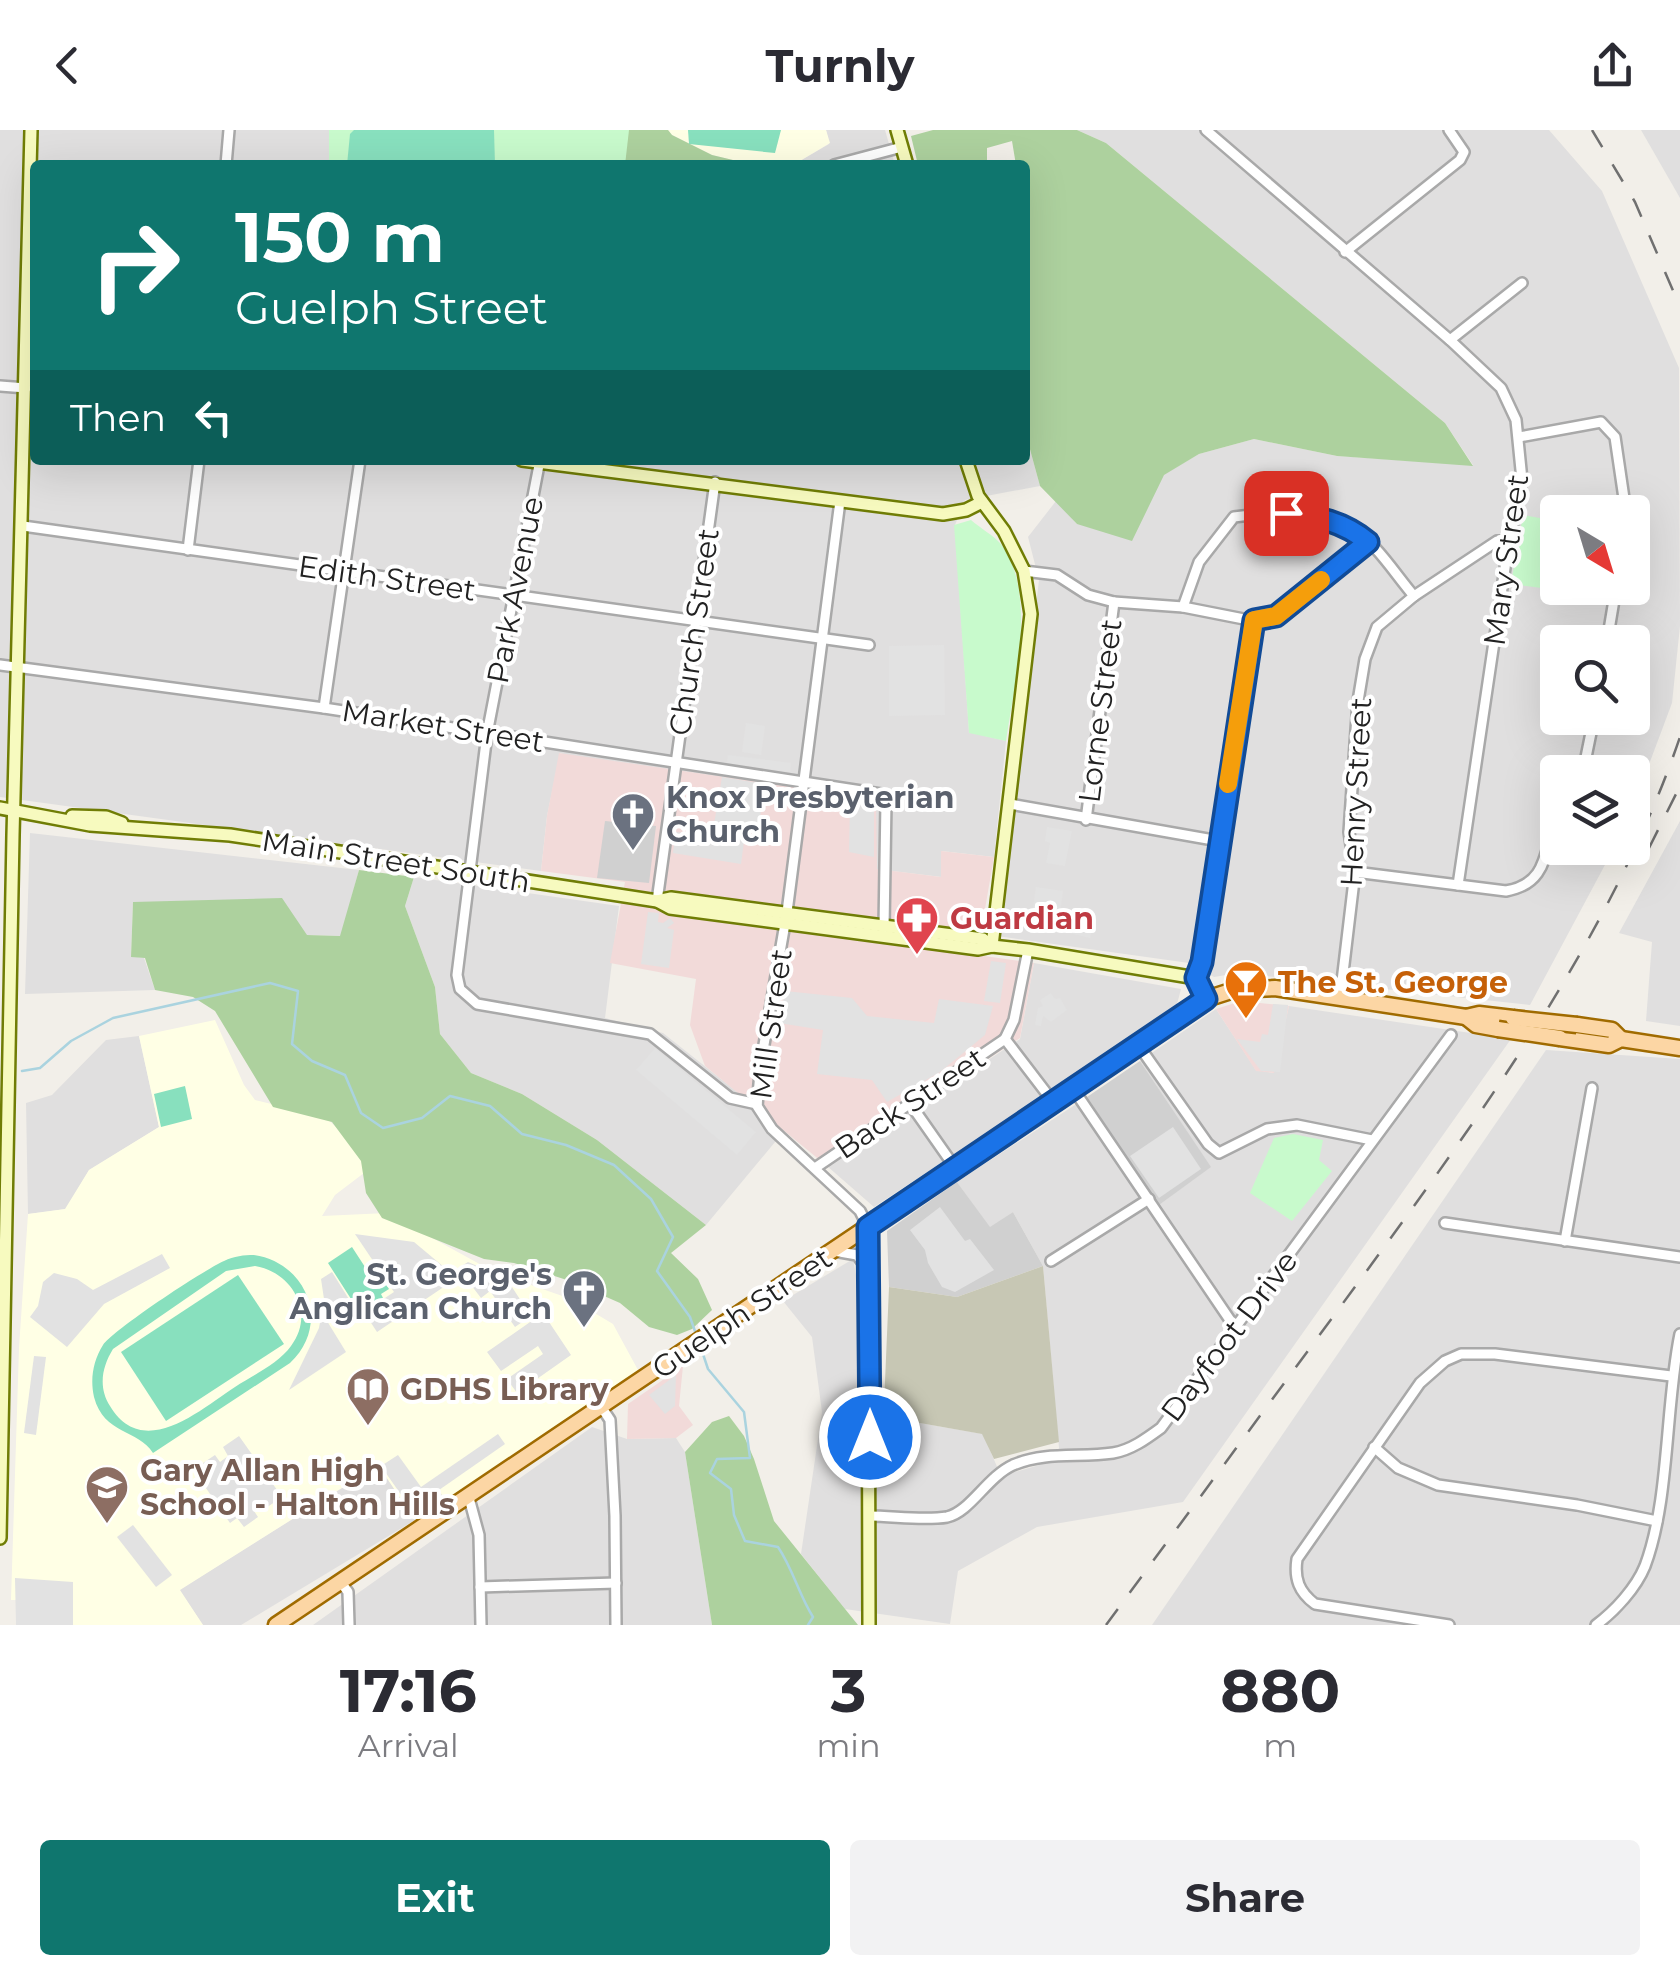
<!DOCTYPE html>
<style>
:root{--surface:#fff;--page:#f2f2f3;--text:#2b2b33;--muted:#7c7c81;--accent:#0f766e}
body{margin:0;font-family:Montserrat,sans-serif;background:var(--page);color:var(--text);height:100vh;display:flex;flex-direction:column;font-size:38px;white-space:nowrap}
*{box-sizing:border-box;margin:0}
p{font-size:32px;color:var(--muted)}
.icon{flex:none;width:55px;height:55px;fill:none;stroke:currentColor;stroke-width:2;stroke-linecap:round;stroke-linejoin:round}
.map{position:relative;height:1495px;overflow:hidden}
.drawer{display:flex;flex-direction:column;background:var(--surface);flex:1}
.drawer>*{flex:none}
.hud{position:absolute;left:30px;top:30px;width:1000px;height:305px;border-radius:10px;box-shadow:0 10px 40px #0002;background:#0f766e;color:#fff;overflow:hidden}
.needle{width:65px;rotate:142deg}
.buttons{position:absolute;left:1540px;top:365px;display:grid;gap:20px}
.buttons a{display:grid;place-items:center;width:110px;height:110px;border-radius:10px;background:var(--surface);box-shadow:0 10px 40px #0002;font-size:50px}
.pin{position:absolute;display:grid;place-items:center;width:85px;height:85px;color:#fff;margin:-42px;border-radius:20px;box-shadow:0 5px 15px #0006}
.me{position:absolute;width:110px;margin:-55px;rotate:0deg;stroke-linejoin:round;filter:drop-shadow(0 0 8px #0008)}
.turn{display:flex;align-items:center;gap:35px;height:210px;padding:0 40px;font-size:45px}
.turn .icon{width:130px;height:130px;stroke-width:2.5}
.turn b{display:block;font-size:70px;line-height:85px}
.then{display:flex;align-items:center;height:95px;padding:0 40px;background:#0003;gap:20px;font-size:38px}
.eta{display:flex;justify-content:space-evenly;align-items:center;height:170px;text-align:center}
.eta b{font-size:60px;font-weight:700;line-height:70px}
.primary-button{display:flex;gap:20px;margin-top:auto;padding:20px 40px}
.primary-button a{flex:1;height:115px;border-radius:10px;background:var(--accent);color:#fff;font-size:40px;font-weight:700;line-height:115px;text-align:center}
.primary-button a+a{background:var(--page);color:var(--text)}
header{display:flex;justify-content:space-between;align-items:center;height:130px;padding:0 40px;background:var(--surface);font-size:45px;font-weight:700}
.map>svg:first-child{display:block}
</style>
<header><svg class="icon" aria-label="back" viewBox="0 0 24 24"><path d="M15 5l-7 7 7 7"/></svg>Turnly<svg class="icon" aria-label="share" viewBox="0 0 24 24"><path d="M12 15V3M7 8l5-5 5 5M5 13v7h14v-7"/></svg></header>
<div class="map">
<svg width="1680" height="1495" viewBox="0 0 1680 1495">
<rect width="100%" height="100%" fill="#f2efe9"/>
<g fill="#e0dfdf" fill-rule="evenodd">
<polygon points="0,0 329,0 329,35 35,35 35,330 1025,330 1025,301 1040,356 965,370 955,395 969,602 1006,611 994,727 942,721 942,747 876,739 560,623 547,686 541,741 0,667"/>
<polygon points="826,0 885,0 895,35 793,35 829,14"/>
<path d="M1077 0H1549L1602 61 1679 238 1680 496 1672 573 1633 677 1632 642H1558V718H1614L1530 875 1238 843 1214 847 1189 833 997 806 1039 450 1028 407 1056 371 1077 394 1199 324 1254 309 1337 326 1473 335 1445 293 1106 13ZM1558 382H1632V458H1558ZM1558 512H1632V588H1558Z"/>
<polygon points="1641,0 1680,0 1680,68"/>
<polygon points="1680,691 1680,896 1646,891 1652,812 1619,803"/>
<polygon points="30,703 359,740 341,806 307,805 133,772 131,826 144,828 155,860 25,864"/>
<polygon points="414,747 619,776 605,888 663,903 785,1000 706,1095 597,1010 522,964 471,943 440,904 435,857 405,776"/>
<polygon points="1034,833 1181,859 1176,878 874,1077 827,1036 1020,909"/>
<polygon points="1289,876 1511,909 1183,1372 1037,1397 958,1441 950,1494 845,1479 801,1424 822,1282 812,1207 783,1171 853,1129 863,1183 864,1302 920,1293 983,1304 1001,1346 1060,1329 1043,1136 1013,1082 990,1098 957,1052 1087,967 1160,1074 1210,1037 1140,931 1216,879 1256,940 1273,943"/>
<polygon points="139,906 159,997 89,1040 66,1079 28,1084 26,973 52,965 106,910"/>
<polygon points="1546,920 1680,929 1680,1495 1152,1495"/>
<polygon points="592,1297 627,1309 676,1308 685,1322 712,1495 313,1495"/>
<polygon points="379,1335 415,1390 241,1495 203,1495 179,1460"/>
</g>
<g fill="#f2dad9">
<polygon points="559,623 876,669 877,739 941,747 941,721 994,727 977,825 1034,833 1020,908 827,1036 705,936 690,895 696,849 610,833 625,752 541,741 547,686"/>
<polygon points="1241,871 1289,876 1274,943 1256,941 1216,879"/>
<polygon points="683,1236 679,1276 693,1295 676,1308 627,1309 628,1274"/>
</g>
<g fill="#ffffe5">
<polygon points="668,0 826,0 830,13 793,35 754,35 712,25 672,5"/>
<polygon points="215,890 244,955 255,970 325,987 362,1021 364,1043 335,1065 322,1086 387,1083 494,1142 571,1169 613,1194 638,1240 415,1390 378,1335 180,1460 203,1495 68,1495 65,1471 11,1470 19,1218 28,1084 65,1079 89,1040 159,997 139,906"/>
</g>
<g fill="#d0d0d0">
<polygon points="605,691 656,696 649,753 597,748"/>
<polygon points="1140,931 1211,1037 1159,1075 1087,967"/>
<polygon points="957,1052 990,1097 1013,1082 1043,1136 957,1167 889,1157 887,1101"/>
</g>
<polygon fill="#c7c7b4" points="1043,1136 1059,1312 994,1329 982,1304 920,1293 883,1299 889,1157 957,1167"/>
<g fill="#add19e">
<polygon points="541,0 668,0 672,5 712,25 754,35 533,35"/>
<polygon points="933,0 1077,0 1106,13 1445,293 1473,336 1337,326 1254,309 1199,324 1164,345 1132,411 1077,394 1040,356 1025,301 1025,35 1016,35 1012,11 987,18 987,35 918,35 911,6"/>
<polygon points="359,740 414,747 405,776 435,857 440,904 471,943 522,964 597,1010 706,1095 671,1123 698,1149 712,1180 692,1199 677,1205 649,1197 620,1173 570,1151 514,1133 484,1129 382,1088 366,1063 361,1031 332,992 273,977 215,881 193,867 155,860 145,828 131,827 133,772 282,768 307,805 340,806"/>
<polygon points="729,1286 744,1306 754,1329 774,1391 858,1495 712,1495 685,1322 712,1292"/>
</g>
<g fill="#c8facc">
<polygon points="329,0 629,0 625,35 329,35"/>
<polygon points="1523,385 1557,391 1557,460 1511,454"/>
<path d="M971 390C980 398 993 405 1001 414 1038 463 1014 555 1006 611L969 603 954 395Z"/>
<polygon points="1293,1004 1323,1010 1319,1030 1332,1041 1292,1091 1250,1063 1274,1008"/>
</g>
<g fill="#88e0be" fill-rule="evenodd">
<polygon points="354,0 494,0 495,35 347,35 350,4"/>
<polygon points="688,0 781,0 775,23 689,14"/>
<polygon points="185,956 192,989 161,997 154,964"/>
<polygon points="352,1117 365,1137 372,1133 389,1159 381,1164 383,1168 360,1183 328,1133"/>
<path d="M254 1125C308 1133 331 1195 290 1233L153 1323C138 1299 104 1305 94 1267 90 1249 93 1231 103 1215 116 1198 202 1141 224 1131 234 1126 244 1125 254 1125ZM255 1136C292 1142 316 1183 291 1216 278 1234 253 1245 235 1257 200 1280 143 1331 110 1276 98 1257 102 1237 113 1219L226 1141Z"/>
<polygon points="238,1145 284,1214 166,1291 121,1222"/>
</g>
<g fill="#e2e2e2">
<polygon points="944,515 945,585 889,586 889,516"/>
<polygon points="746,593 765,596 761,625 742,622"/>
<polygon points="728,625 791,633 790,642 727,633"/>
<polygon points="722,647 764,654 759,697 746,696 741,734 673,723 676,702 712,706"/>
<polygon points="850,671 874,672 874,727 849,722"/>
<polygon points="1047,697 1072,701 1065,736 1046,733 1050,713 1045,711"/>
<polygon points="1036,757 1063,761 1057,803 1030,800"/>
<polygon points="1071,779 1095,785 1090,808 1065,802"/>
<polygon points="648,782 659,783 658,792 663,793 670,788 674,793 667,798 674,800 669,838 641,834"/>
<polygon points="991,831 1006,833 1000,873 984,871"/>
<polygon points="785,861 852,868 867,886 934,893 939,869 993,876 985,905 940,942 887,972 872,950 817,944 823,900 779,893"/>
<polygon points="1051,863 1055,869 1060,868 1067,880 1051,892 1043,886 1041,896 1035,895 1038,878 1043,876 1040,870"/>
<polygon points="1273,874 1288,875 1280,942 1261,941 1237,909 1260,912 1262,904 1268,905"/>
<polygon points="655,918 756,1002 737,1025 636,940"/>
<polygon points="1173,997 1201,1039 1159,1068 1130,1026"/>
<polygon points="940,1077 965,1111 970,1109 994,1140 955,1162 942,1157 928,1133 925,1120 910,1100"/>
<polygon points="355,1104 414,1112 457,1148 377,1202 364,1182 394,1162"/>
<polygon points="162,1124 170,1138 104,1174 67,1217 30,1187 38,1176 43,1152 54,1143 77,1149 93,1160"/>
<polygon points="468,1132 506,1148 531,1186 515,1197 490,1161 481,1168 458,1138"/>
<polygon points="332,1142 352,1174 327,1191 346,1222 289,1260 319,1198 324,1169 321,1149"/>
<polygon points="543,1183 571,1225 517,1263 507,1249 543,1224 538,1216 501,1241 487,1222"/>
<polygon points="34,1226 46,1227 36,1305 24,1303"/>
<polygon points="676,1245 675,1276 665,1284 649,1265"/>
<polygon points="498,1304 505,1314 439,1360 443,1367 425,1380 420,1373 411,1379 381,1336 398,1325 421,1357"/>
<polygon points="239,1306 282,1367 263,1380 258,1373 252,1378 258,1387 244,1397 237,1388 230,1393 197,1345 206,1339 203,1333 215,1325 220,1332 228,1326 223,1317"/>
<polygon points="133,1395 172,1445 156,1457 117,1407"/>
<polygon points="15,1448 73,1452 73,1495 16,1495"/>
</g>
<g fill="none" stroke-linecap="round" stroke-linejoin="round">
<g stroke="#aad3df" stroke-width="2.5">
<polyline points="22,941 40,938 71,911 113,888 270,853 298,861 292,914 312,931 345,945 361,983 383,998 422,988 450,966 490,976 522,1004 566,1015 614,1035 651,1069 673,1107 657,1141 690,1187 697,1207"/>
<path d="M700 1215 708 1239 744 1282 750 1328 717 1329 710 1343 731 1359 734 1385 745 1411 778 1417C793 1439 799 1465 813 1487L808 1495"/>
</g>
<g stroke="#a9a9a9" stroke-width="14">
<g id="street">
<polyline points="1206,0 1450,210 1501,258 1516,290 1522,350 1509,411 1458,755"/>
<polyline points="226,35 229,0"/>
<polyline points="834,35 902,17"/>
<polyline points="1345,122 1460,30 1464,22 1449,0"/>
<polyline points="1450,210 1522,153"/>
<polyline points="0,256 26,258"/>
<polyline points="1519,307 1601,292 1615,307 1626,382"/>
<polyline points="540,330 487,604 457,845 460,859 477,874 650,904 730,968 757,974"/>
<polyline points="840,371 787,782 761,932 757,976 772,999 860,1081 868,1097"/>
<polyline points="23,396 869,515"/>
<polyline points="188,420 199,330"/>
<polyline points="1024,441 1057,445 1088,465 1114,472 1183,477 1254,491 1276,486 1367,412"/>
<path d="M1183 477 1199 432 1234 387C1270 382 1316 378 1350 397 1375 411 1395 444 1414 466"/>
<polyline points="1607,512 1616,458"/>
<polyline points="0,535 324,578 881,664 886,671 884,798"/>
<polyline points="324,578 360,330"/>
<polyline points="1583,642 1594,588"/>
<polyline points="1010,674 1219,711"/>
<polyline points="1086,690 1114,472"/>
<path d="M1355 742 1506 761C1551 753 1543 717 1558 685"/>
<polyline points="657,771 715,352"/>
<polyline points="1196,848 1203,832 1254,491"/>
<polyline points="1340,868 1355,742 1349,702 1358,571 1365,529 1377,497 1414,466 1497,411 1509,411"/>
<polyline points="1005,909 1014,890 1028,820"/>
<polyline points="1005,909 1054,973"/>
<polyline points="1139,916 1208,1014 1219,1023 1267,999 1297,995 1372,1010"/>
<polyline points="1074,960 1236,1199"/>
<polyline points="909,972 956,1039"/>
<polyline points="815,1038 1005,909"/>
<polyline points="1445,1093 1680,1127"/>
<polyline points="1565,1111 1592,958"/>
<polyline points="834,1121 857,1125 868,1140"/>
<polyline points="1051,1131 1149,1069"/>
<polyline points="602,1278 610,1290 615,1386 616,1495"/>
<polyline points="1374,1317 1398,1338 1438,1355 1577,1375 1657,1391"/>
<polyline points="469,1368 479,1405 481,1495"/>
<path d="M869 1386C894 1386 923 1391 947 1387 970 1382 987 1347 1013 1335 1046 1321 1079 1328 1113 1323 1131 1320 1146 1309 1161 1298L1451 905"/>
<polyline points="340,1451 348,1462 349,1495"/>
<polyline points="480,1457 616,1453"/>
<path d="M1449 1495 1315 1474C1299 1462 1294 1449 1297 1429L1420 1253 1445 1231 1461 1224H1495L1671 1246"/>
<path d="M1596 1495C1615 1481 1636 1458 1645 1436 1670 1369 1665 1277 1680 1204"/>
</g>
</g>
<g stroke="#707d05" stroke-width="16">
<g id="secondary">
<polyline points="897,0 907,35"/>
<polyline points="522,330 943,384 966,380 982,372"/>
<polyline points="966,330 978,366 1004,401 1024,441 1031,484 992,816"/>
<polyline points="0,678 90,695 230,705 657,771 670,778 978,819 992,816 1028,820 1196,848 1206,869"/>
<polyline points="72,686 106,687 122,693"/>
<polyline points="657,771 671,768 983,809 992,816"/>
<polyline points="868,1097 869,1495"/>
<polyline points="0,1408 13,705 31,0"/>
</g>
</g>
<g stroke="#a06b00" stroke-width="19">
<g id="primary">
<polyline points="1466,887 1476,895 1498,899"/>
<polyline points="1577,895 1612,900 1621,909"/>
<polyline points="1560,908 1609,915 1621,909 1680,918"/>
<polyline points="276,1495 1206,869 1234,860 1275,858 1466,887 1479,884 1513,888"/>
</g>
</g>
<use href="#street" stroke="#fff" stroke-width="9"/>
<use href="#secondary" stroke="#f7fabf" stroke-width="11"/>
<use href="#primary" stroke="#fcd6a4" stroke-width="14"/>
<g stroke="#707070" stroke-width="2.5" stroke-dasharray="20 20" stroke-linecap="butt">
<polyline points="1592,0 1635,72 1680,177"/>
<polyline points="1649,718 1680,656"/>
<path d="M1106 1495C1194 1375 1283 1255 1371 1135 1489 974 1615 798 1680 607"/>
</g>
<g stroke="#a06b00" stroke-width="19" stroke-linecap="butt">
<g id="primary-bridge">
<polyline points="1513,888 1577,895"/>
<polyline points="1498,899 1560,908"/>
</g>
</g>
<use href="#primary-bridge" stroke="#fcd6a4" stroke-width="14"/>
</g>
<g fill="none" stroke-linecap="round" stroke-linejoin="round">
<g stroke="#114b97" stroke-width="25">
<path id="route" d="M870 1307 868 1097 1206 869 1196 848 1202 832 1254 490 1276 486 1368 412C1344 392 1317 386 1286 383"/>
</g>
<use href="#route" stroke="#1a73e8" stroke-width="18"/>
<polyline stroke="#f59e0b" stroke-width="18" points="1228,654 1254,490 1276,486 1321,450"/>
</g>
<defs>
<g id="church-pin" transform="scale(2.25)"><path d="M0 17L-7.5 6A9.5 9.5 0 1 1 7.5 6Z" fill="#6b7280" stroke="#fff"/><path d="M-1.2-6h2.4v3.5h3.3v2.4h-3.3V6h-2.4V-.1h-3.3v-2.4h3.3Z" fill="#fff"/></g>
<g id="pharmacy-pin" transform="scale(2.25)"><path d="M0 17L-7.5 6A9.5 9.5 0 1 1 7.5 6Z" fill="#e0444e" stroke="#fff"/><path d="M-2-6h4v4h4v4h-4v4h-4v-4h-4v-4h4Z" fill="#fff"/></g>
<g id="bar-pin" transform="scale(2.25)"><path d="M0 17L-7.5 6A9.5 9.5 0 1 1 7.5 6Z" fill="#e8710a" stroke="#fff"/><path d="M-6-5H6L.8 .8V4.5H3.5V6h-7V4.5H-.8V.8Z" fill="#fff"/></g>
<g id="library-pin" transform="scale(2.25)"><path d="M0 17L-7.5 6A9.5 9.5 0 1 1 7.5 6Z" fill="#8d6e63" stroke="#fff"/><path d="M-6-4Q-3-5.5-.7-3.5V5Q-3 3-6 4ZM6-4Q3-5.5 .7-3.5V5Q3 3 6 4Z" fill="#fff"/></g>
<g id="school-pin" transform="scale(2.25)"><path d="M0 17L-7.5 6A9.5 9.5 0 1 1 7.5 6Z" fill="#8d6e63" stroke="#fff"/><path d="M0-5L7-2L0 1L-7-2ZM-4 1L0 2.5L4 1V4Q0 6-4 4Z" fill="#fff"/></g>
</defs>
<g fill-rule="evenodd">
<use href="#church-pin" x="633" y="684"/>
<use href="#pharmacy-pin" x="917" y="788"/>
<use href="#bar-pin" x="1246" y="852"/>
<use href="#church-pin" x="584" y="1161"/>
<use href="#library-pin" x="368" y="1259"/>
<use href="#school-pin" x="107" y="1357"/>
</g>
<g text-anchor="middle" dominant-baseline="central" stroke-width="8" stroke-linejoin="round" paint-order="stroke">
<g font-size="30" fill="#222" stroke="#fff">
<text transform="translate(1506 430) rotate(-82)">Mary Street</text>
<text transform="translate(387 448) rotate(8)">Edith Street</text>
<text transform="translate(515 460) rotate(-79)">Park Avenue</text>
<text transform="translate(694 502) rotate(-82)">Church Street</text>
<text transform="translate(1100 581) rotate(-83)">Lorne Street</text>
<text transform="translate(443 596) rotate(9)">Market Street</text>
<text transform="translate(1356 662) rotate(-87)">Henry Street</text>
<text transform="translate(396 731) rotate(9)">Main Street South</text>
<text transform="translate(771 894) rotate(-82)">Mill Street</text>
<text transform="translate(910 973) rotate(-34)">Back Street</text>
<text transform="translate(742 1183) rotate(-34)">Guelph Street</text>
<text transform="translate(1229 1206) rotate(-53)">Dayfoot Drive</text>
</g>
<g font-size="30" font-weight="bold" fill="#5b616d" stroke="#fff" text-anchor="start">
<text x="666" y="667">Knox Presbyterian<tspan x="666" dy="34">Church</tspan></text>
<text x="552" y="1144" text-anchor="end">St. George's<tspan x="552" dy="34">Anglican Church</tspan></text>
</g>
<g font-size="30" font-weight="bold" fill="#be3a42" stroke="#fff" text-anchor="start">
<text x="950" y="788">Guardian</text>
</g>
<g font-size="30" font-weight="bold" fill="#c56008" stroke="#fff" text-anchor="start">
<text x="1278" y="852">The St. George</text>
</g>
<g font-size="30" font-weight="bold" fill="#785e54" stroke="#fff" text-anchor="start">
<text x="400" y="1259">GDHS Library</text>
<text x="140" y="1340">Gary Allan High<tspan x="140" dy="34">School - Halton Hills</tspan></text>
</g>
</g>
</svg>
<div class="buttons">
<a><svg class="needle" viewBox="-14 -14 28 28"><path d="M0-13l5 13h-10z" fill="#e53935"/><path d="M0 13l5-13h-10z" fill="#7c7c81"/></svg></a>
<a><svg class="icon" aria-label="search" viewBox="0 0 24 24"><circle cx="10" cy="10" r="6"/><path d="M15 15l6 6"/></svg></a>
<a><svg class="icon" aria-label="layers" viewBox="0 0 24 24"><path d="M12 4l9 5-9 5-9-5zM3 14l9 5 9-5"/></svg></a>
</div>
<div class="pin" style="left:1286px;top:383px;background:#d93025"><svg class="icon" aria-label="arrive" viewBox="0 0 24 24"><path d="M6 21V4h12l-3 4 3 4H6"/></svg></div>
<svg class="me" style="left:870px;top:1307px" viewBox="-20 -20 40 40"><circle r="17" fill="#1a73e8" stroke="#fff" stroke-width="3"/><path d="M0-11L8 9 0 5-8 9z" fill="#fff"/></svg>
<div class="hud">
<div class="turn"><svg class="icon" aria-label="right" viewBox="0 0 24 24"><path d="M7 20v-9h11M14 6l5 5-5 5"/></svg><div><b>150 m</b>Guelph Street</div></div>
<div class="then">Then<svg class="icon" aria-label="left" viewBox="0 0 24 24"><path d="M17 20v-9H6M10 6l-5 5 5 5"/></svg></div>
</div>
</div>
<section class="drawer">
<div class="eta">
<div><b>17:16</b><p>Arrival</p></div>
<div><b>3</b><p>min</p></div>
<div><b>880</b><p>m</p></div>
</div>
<div class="primary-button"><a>Exit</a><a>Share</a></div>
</section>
